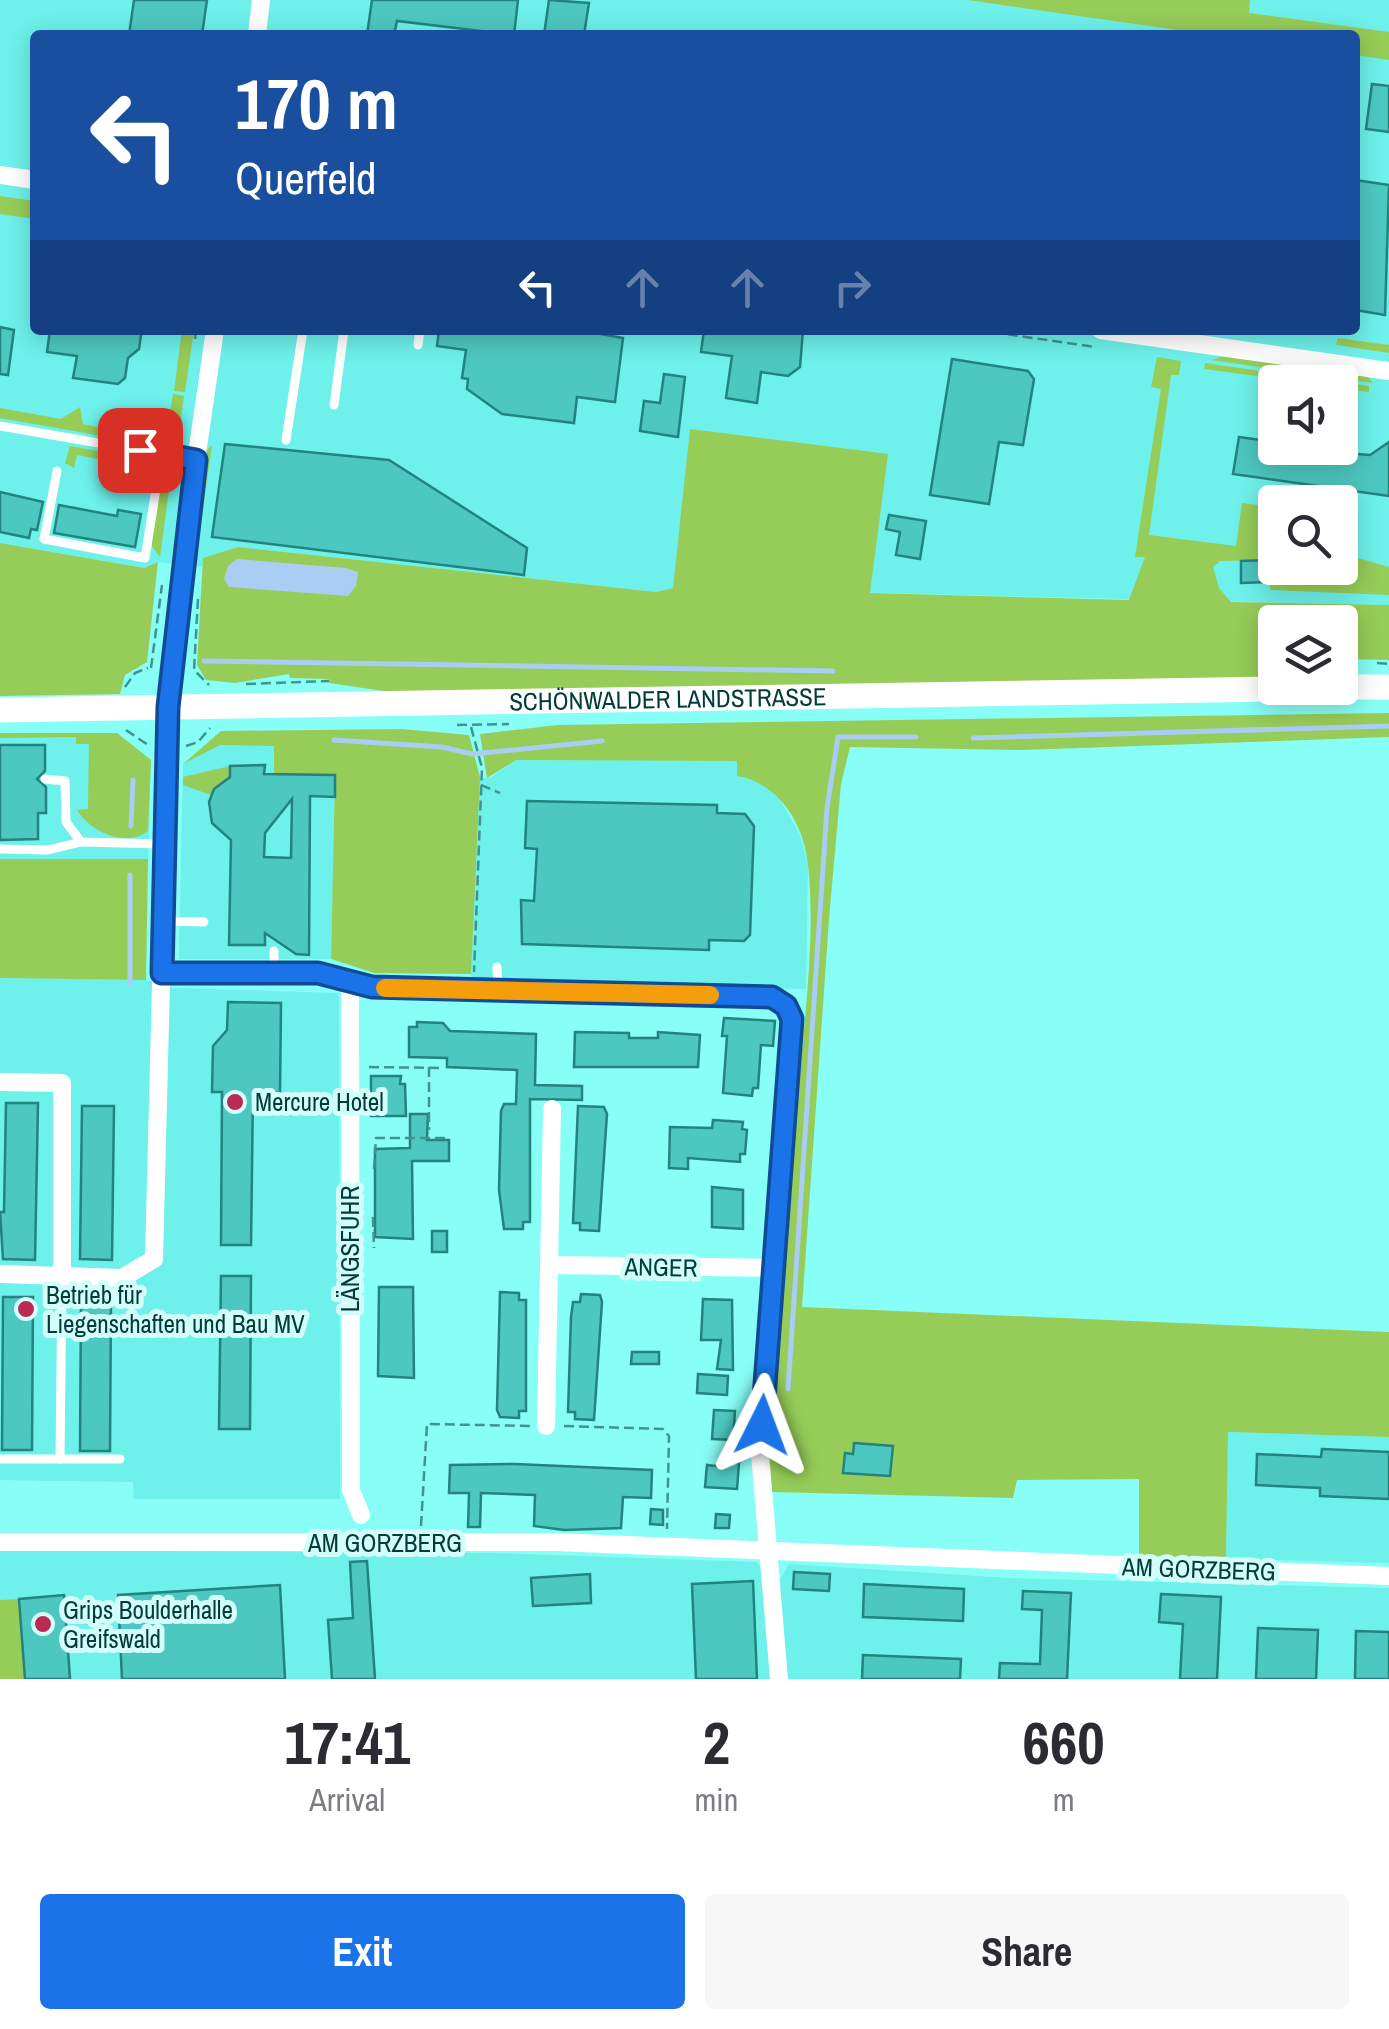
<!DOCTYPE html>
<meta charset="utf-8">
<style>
:root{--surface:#fff;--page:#f7f7f7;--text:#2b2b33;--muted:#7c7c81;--accent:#1a73e8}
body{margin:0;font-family:"Archivo Narrow",sans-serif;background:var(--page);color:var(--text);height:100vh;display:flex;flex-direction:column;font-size:38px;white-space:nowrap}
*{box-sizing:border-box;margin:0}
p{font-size:32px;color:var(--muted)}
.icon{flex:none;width:55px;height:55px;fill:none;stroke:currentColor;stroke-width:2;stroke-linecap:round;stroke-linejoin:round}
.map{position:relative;height:1679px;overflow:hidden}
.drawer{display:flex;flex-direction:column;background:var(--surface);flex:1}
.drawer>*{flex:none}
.banner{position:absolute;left:30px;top:30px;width:1330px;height:305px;border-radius:10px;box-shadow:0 5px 25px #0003;background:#1a4fa0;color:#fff;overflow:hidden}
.fabs{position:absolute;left:1258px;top:365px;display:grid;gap:20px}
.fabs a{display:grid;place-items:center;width:100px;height:100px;border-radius:10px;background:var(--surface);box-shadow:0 5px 25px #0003;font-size:50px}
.pin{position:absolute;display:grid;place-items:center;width:85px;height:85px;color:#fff;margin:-42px;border-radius:20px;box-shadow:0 5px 15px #0006}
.me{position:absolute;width:110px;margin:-55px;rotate:3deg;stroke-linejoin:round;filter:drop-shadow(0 0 8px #0008)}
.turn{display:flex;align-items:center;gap:35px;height:210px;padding:0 40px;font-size:45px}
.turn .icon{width:130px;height:130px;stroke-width:2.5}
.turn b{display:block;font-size:70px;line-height:85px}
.lanes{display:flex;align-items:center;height:95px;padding:0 40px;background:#0003;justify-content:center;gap:50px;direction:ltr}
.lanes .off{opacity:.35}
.eta{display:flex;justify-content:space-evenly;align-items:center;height:170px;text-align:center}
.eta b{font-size:60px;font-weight:800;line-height:70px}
.action{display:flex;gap:20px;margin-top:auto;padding:20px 40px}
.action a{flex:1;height:115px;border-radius:10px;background:var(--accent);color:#fff;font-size:40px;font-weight:800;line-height:115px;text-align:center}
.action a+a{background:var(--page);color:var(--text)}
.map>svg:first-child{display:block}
</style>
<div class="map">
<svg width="1389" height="1679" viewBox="0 0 1389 1679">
<rect width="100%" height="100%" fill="#87fef6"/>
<g fill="#6df1ea" fill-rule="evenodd">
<path d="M0 0H1389V605L673 588 656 592 238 547 203 558 202 567 158 562 144 568 0 543ZM35 35H1355V330H35ZM1275 382H1340V448H1275ZM1275 502H1340V568H1275Z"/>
<polygon points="0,733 117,733 151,760 148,859 0,859"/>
<polygon points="220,745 275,746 335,775 331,959 179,959 183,764"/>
<polygon points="516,760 738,761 738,776 764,784 777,794 800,835 808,864 806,989 471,981 476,778 490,778"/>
<polygon points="0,978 146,980 174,988 339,993 340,1499 134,1499 133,1482 0,1480"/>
<polygon points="1228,1432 1389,1437 1389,1563 1226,1559"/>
<polygon points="0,1550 490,1553 757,1562 763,1570 771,1679 0,1679"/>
<polygon points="789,1564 1008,1578 1389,1588 1389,1679 784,1679 778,1583"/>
</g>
<g fill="#96cc58">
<polygon points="968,0 1250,0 1249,13 1389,32 1389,60 1355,55 1355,35 1212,35"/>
<polygon points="0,196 35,201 35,219 0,214"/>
<polygon points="182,330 194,330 185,392 174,391"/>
<polygon points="1338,338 1389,345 1389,353 1336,345"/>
<polygon points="1224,356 1367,376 1373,383 1211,360"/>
<polygon points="1157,357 1181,361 1179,375 1171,375 1149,535 1236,546 1242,503 1275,507 1275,568 1340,568 1340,553 1389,567 1389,595 1270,590 1268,560 1220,561 1213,567 1219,588 1231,602 1389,605 1389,660 1340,659 1340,622 1275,622 1275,678 505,693 384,691 329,683 329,679 290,678 289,674 235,683 206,680 197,665 203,558 238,547 656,592 673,588 690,429 888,454 870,593 1129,600 1145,557 1135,557 1161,389 1151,387"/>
<polygon points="1205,363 1369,386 1369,392 1340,388 1340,382 1301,382 1204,369"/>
<polygon points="173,394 184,396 177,449 129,441 130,433 170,411"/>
<polygon points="80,407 83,424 126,433 125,440 0,418 0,408 61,419"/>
<polygon points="212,445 200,531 195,525 206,451"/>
<polygon points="70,446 174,465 173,473 77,455 74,468 65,463"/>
<polygon points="161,473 171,475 160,557 151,545"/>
<polygon points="0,543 144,568 158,562 147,662 125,675 120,694 0,696"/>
<path d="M1389 713V737L1022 750 850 747 841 784 829 919 802 1307 1389 1332V1437L1228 1432 1226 1559 1139 1555V1479L1017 1480 1013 1498 772 1492 767 1453C780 1334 788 1214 798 1094 804 1024 816 934 808 865 804 824 779 783 737 776V761L516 760 487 778 480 734 558 725Z"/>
<polygon points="401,729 469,735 480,777 471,974 374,973 331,959 335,775 274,774 274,746 220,745 183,764 221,731"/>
<path d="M0 733H117L151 760 148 831C125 848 91 832 77 810L88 809 89 744H76V737L0 738Z"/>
<polygon points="230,766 230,777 211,795 183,785 183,777"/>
<polygon points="0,859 148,859 146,980 0,978"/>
<polygon points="19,1599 25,1679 0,1679 0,1600"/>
</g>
<polygon fill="#a9cdf3" points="237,559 346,568 358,572 356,586 348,596 229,587 224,579 228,566"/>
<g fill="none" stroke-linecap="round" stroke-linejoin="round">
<g stroke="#a9cdf3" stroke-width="5">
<polyline points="204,661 833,671"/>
<polyline points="973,738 1389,726"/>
<polyline points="334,740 442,747 472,754 602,741"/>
<polyline points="131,826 133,780"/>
<polyline points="130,875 130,984"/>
<polyline points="788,1389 827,808 838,737 916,737"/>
</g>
</g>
<g fill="#4dc8c1" stroke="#23847f" stroke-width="2.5" fill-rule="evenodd">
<polygon points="134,0 207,0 202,35 129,35"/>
<polygon points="372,0 518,0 514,35 397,21 394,35 367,35"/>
<polygon points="549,0 589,3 584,35 544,35"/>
<polygon points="1372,84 1389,86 1389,132 1366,129"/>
<polygon points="1355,180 1389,185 1385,315 1355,310"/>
<polygon points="0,327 14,330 8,375 0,374"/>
<polygon points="50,330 138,330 141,335 139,349 128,358 125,378 118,384 73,378 77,356 47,352"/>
<polygon points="439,330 579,330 623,338 615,402 577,397 574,423 502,414 467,389 468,379 462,378 466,350 437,346"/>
<polygon points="704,330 803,330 800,367 788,376 761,372 757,403 726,398 732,356 701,352"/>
<polygon points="952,359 1028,371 1034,379 1023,445 999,442 989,504 930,495"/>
<polygon points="664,374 685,377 678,437 640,431 644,401 660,403"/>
<polygon points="1239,437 1275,442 1275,448 1370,455 1389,442 1389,496 1233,474"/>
<polygon points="225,444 389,460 527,548 524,575 212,537"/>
<polygon points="0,492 43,502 37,530 31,529 29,538 0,532"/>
<polygon points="59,505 117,516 118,510 141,514 135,547 54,533"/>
<polygon points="889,515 926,521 920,559 896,555 900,532 886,529"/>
<polygon points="1269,560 1269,582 1241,583 1241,561"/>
<polygon points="0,745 45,745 45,771 37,779 46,787 46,813 38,813 38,839 0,840"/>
<path d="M265 765 264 774 335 775V797L310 796 309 955 296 954 265 933V945H229L231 840 212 823 209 802 214 789 230 777V766ZM292 799 291 858 264 857 265 833Z"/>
<polygon points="527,801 717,805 717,813 745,814 754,826 750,935 744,941 709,940 709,950 522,944 521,900 534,901 537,849 525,848"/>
<polygon points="228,1002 281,1003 280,1093 253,1092 251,1245 221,1245 222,1092 212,1092 213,1046 227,1030"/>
<polygon points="724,1018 775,1021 773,1046 761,1045 758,1088 753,1088 752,1096 723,1093 727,1036 722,1036"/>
<polygon points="417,1022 443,1023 450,1031 536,1034 535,1085 582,1086 582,1100 530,1099 530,1222 523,1222 523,1229 504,1229 499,1190 501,1111 504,1104 516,1104 517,1070 447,1067 447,1058 409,1057 409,1027 417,1027"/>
<polygon points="575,1032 629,1033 629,1038 658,1038 658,1032 700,1035 698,1067 574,1067"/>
<polygon points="371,1076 401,1076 400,1084 405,1084 406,1116 371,1116"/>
<polygon points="6,1103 38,1103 35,1260 3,1259 0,1212 4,1212"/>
<polygon points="82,1106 114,1106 112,1260 80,1259"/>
<polygon points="578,1106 604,1107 607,1114 599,1231 580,1230 580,1223 573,1223"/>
<polygon points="410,1114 428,1114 427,1140 449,1140 449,1161 412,1161 413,1239 375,1237 375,1149 410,1148"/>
<polygon points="713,1120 743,1122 742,1129 747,1130 745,1154 740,1154 740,1162 688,1158 688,1169 669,1168 670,1127 712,1128"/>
<polygon points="712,1187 743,1190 743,1229 712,1227"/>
<rect x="432" y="1231" width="15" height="21"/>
<polygon points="221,1276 251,1276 250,1429 219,1429"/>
<polygon points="379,1287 413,1287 414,1378 378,1376"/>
<polygon points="500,1292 519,1293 519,1300 526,1300 526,1411 519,1411 519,1418 500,1417 497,1410"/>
<polygon points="581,1294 600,1295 602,1302 594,1420 575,1419 575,1412 568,1412 571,1317 573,1302 580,1302"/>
<polygon points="3,1297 33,1297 32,1450 2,1450"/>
<polygon points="81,1298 111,1298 110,1451 80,1451"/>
<polygon points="703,1299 732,1300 733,1370 717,1369 721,1340 701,1340"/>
<polygon points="632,1352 659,1352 659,1364 631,1364"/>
<polygon points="698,1374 728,1376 727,1395 697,1393"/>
<polygon points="714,1410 735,1411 733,1440 712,1439"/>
<polygon points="854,1443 893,1446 890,1476 843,1473 845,1453 853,1454"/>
<polygon points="1322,1449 1389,1452 1389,1499 1320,1496 1320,1488 1256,1485 1257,1454 1321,1457"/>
<polygon points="725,1462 739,1463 737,1489 705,1487 707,1465 724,1467"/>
<polygon points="515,1464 652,1470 651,1498 623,1497 621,1528 564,1530 534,1526 535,1495 481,1493 480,1527 468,1527 469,1493 449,1493 450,1465"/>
<polygon points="651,1509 663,1510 663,1525 650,1524"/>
<polygon points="716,1514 730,1515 729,1528 715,1528"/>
<polygon points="367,1561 375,1679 332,1679 328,1620 353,1618 350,1562"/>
<polygon points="794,1572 830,1574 829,1591 793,1589"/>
<polygon points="590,1574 591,1603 533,1606 531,1578"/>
<polygon points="753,1581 757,1679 696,1679 692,1584"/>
<polygon points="864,1584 964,1589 963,1621 863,1617"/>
<polygon points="280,1585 285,1679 122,1679 118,1595"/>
<polygon points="1023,1591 1071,1593 1067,1679 999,1679 1000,1663 1040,1664 1042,1610 1022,1609"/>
<polygon points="1161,1594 1221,1597 1217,1679 1180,1679 1183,1624 1159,1622"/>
<polygon points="64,1595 70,1679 25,1679 19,1599"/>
<polygon points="1258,1628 1318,1630 1316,1679 1256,1679"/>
<polygon points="1356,1631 1389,1632 1389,1679 1355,1679"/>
<polygon points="863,1655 961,1659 960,1679 862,1679"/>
</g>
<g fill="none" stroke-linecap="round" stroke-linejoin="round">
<g stroke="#3e948f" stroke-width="2.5" stroke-dasharray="10 5" stroke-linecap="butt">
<polyline points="978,330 1095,347"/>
<polyline points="195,339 196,330"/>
<polyline points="198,599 194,670 209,685"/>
<polyline points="1377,663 1389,664"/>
<polyline points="151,668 162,585"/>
<polyline points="246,684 329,681"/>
<polyline points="125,687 135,673 148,668"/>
<polyline points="457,725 509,724"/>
<polyline points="471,727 482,768 474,972"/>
<polyline points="126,730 148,745"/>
<polyline points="186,746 198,742 210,728"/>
<polyline points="481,785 500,793"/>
<polyline points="369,1067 442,1068"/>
<polyline points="429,1067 429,1130"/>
<polyline points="374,1169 376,1138 450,1138"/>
<polyline points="373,1217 374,1248"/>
<polyline points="564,1426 663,1429 669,1436 667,1529"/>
<polyline points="421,1526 427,1424 531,1426"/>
</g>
<g stroke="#fff" stroke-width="9">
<polyline points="418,345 420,330"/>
<polyline points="334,405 344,330"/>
<polyline points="0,426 196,460"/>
<polyline points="286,440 303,330"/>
<polyline points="57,471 44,539 145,558 156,489"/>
<polyline points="45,779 65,781 66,822 81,842 164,844"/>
<polyline points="0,849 48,850 81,842"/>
<polyline points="163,921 204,922"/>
<polyline points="497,967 498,990"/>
<polyline points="274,973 274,951"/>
<polyline points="0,1459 120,1459"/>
<polyline points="60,1459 62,1277"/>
</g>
<g stroke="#fff" stroke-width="18">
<polyline points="257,35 261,0"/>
<polyline points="0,175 35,180"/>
<polyline points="1101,330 1389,371"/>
<polyline points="162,973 318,973 372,987 772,997 786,1006 792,1019 760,1454 779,1679"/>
<polyline points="350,982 351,1490 361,1515"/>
<polyline points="0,1082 62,1083 62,1276"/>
<polyline points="549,1265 774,1268"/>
<polyline points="0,1274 122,1278 154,1259 168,707 186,529 215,330"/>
<polyline points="546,1426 552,1109"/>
<polyline points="0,1542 555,1542 1389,1576"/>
</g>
<g stroke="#fff" stroke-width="25">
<polyline points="1340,687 1389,687"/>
<path id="s1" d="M0 710 1333 688"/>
</g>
</g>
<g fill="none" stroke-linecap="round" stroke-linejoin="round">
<g stroke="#114b97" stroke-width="25">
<polyline id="route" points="140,450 196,460 168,707 162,973 318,973 372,987 772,997 786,1006 792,1019 762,1425"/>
</g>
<use href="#route" stroke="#1a73e8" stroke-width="18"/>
<polyline stroke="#f59e0b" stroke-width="18" points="385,988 710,995"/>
</g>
<g fill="#ba2a52" stroke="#d3fdfa" stroke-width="4">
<circle cx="235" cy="1102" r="10"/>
<circle cx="26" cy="1309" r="10"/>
<circle cx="43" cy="1624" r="10"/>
</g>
<g text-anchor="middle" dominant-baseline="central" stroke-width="10" stroke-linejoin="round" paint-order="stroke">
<g font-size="25" fill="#023c39" stroke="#d3fdfa">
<text stroke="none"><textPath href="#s1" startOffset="668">SCHÖNWALDER LANDSTRASSE</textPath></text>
<text transform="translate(350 1249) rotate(-90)">LÄNGSFUHR</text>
<text transform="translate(661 1267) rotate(1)">ANGER</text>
<text x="385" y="1543">AM GORZBERG</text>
<text transform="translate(1199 1569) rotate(2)">AM GORZBERG</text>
</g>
<g font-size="25" fill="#023c39" stroke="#d3fdfa" text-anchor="start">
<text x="255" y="1102">Mercure Hotel</text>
<text x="46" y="1295">Betrieb für<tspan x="46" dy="29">Liegenschaften und Bau MV</tspan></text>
<text x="63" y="1610">Grips Boulderhalle<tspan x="63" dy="29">Greifswald</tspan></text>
</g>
</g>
</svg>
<div class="fabs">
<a><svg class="icon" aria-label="sound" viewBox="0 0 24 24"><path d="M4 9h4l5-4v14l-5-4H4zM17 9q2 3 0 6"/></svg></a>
<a><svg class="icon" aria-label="search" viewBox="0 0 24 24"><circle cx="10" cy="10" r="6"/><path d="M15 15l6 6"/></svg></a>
<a><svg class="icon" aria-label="layers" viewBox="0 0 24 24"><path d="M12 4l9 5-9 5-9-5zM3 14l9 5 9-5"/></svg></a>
</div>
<div class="pin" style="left:140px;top:450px;background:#d93025"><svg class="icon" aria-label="arrive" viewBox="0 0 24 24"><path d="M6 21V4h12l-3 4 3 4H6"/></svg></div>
<svg class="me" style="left:762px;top:1425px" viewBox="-20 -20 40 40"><path d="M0-17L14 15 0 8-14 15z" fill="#1a73e8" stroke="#fff" stroke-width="4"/></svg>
<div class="banner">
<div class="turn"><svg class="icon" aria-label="left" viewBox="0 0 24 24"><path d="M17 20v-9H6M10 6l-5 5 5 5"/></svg><div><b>170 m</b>Querfeld</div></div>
<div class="lanes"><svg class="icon" aria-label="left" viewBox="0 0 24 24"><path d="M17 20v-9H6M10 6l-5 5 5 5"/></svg><svg class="icon off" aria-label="ahead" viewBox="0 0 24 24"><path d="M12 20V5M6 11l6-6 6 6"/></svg><svg class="icon off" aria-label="ahead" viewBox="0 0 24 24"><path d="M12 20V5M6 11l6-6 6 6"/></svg><svg class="icon off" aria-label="right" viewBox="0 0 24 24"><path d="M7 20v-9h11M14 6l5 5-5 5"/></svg></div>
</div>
</div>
<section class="drawer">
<div class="eta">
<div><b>17:41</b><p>Arrival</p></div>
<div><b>2</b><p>min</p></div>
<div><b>660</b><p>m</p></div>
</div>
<div class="action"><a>Exit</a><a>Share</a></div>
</section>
